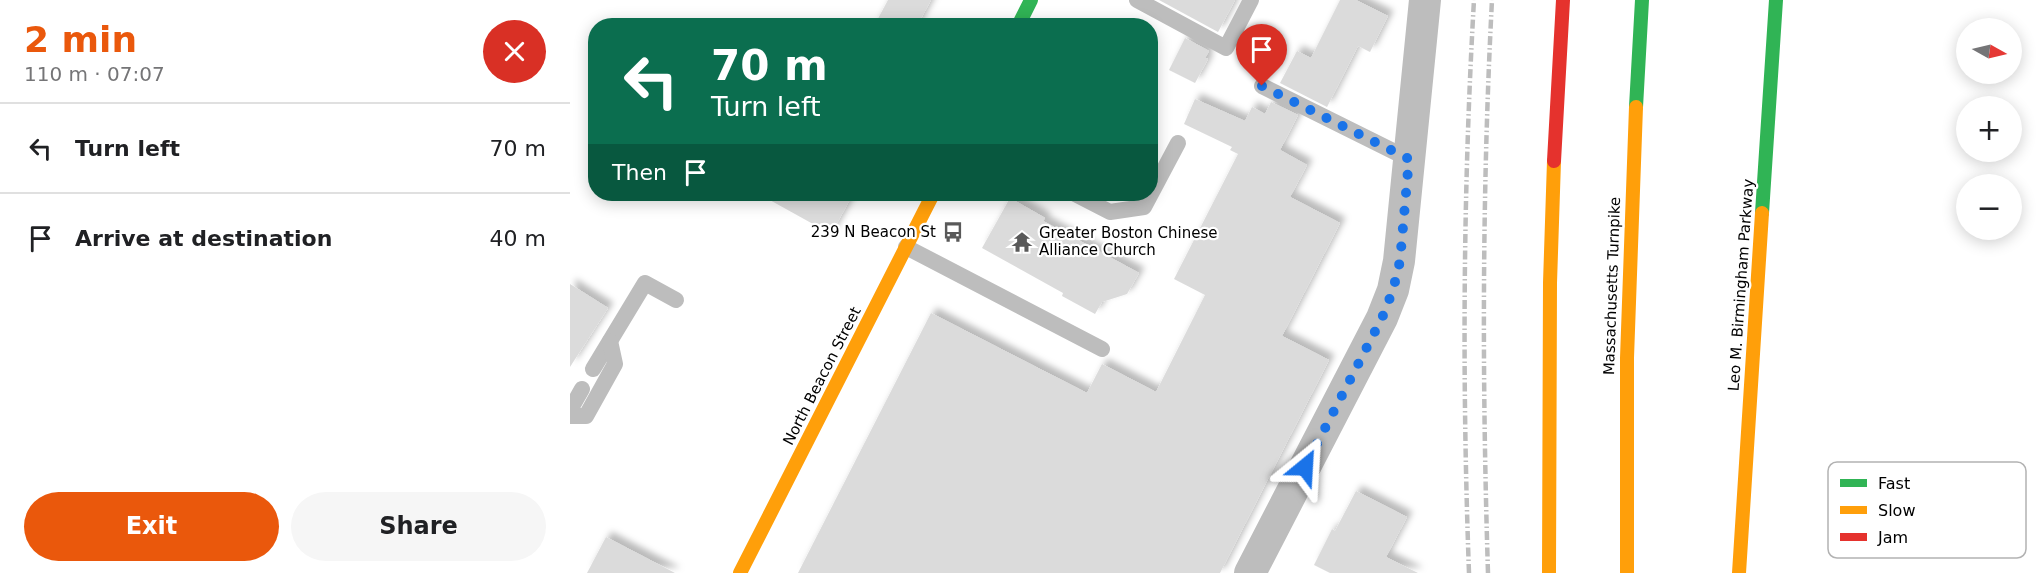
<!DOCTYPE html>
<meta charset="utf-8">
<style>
:root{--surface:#fff;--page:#f6f6f6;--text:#202124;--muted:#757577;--line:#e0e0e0;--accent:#ea580c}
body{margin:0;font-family:"DejaVu Sans",sans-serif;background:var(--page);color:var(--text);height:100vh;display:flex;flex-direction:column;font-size:22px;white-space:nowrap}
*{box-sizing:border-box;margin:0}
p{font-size:20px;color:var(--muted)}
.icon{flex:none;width:33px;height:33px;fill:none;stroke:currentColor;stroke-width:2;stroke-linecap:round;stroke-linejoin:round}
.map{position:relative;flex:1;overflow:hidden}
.sheet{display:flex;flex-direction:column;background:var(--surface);width:570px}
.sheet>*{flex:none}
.guide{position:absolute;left:18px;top:18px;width:570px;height:183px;border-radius:24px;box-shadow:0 3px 15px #0003;background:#0b6e4f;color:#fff;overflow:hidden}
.needle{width:39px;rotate:98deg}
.tools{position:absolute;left:1386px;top:18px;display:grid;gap:12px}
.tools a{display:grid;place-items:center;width:66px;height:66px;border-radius:50%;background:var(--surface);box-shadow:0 3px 15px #0003;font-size:30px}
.pin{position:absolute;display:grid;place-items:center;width:51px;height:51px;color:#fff;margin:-62px -26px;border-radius:50% 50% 50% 0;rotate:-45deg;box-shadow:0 0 6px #0007}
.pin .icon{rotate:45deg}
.me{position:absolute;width:66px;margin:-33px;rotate:27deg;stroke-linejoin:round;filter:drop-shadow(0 0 4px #0008)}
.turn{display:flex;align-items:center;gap:21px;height:126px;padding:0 24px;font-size:27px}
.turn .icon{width:78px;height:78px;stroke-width:2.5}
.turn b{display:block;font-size:42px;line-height:51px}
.then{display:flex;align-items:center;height:57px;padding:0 24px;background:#0003;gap:12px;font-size:22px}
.round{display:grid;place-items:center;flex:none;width:63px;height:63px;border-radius:32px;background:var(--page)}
.headline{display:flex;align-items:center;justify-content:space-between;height:102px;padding:0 24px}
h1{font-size:36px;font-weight:700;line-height:45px;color:var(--accent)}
.action{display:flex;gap:12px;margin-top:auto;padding:12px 24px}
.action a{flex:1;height:69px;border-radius:36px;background:var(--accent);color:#fff;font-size:24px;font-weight:700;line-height:69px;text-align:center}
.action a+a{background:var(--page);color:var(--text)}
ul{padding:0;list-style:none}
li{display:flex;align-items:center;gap:18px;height:90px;padding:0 24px;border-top:2px solid var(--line)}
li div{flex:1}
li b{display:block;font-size:22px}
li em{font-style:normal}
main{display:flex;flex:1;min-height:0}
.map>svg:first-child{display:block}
</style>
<main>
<section class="sheet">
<div class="headline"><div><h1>2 min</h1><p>110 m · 07:07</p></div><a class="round" style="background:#d93025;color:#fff"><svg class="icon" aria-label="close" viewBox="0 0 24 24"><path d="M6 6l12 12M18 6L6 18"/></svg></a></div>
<ul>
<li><svg class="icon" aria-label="left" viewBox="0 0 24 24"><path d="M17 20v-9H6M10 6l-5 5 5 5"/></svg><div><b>Turn left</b></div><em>70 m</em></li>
<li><svg class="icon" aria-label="arrive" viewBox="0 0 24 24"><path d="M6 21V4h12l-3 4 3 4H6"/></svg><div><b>Arrive at destination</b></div><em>40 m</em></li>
</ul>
<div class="action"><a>Exit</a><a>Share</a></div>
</section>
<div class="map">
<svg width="1471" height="573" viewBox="0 0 1471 573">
<defs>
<filter id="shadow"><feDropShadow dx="5.5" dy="-5.5" stdDeviation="3" flood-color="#0004"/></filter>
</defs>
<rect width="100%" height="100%" fill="#fff"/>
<g fill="#dbdbdb" filter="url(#shadow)">
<polygon points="318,0 361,0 347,26 304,26"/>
<polygon points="589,0 665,0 648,32"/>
<polygon points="770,0 786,0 818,16 800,52 788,46 757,107 710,83 727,51 741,58"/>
<polygon points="615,38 639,51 635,58 638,59 625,83 599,70"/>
<polygon points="625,99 675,121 682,107 695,114 701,102 728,115 710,150 737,165 720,197 770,223 712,336 759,360 650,573 228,573 361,313 517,393 532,364 586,392 635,295 604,279 668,154 660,150 662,147 614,124"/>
<polygon points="189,194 283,194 261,234"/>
<polygon points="440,198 475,218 473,221 569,273 557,294 532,302 525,314 492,296 493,293 412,248"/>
<polygon points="0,284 38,308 0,367"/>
<polygon points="786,491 837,517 816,557 848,573 760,573 744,565 762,529 765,531"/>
<polygon points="36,537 105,573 17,573"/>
</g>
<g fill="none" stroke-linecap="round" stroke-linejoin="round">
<g stroke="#bdbdbd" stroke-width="16">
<polyline points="567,0 656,48 681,0"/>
<polyline points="692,86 839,159"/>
<polyline points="505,194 540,212 574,207 608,143"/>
<polyline points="336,247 532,349"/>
<polyline points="23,369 75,283 106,300"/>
<polyline points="0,410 12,389"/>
<polyline points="0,416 16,416 45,364 40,341"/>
</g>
<polyline stroke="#bdbdbd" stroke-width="32" points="680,573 812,318 823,290 829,261 855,0"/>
<g stroke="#30b455" stroke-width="14">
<polyline points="448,26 461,0"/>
<polyline points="1066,107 1072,0"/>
<polyline points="1192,213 1206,0"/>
</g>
<g stroke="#ff9f0a" stroke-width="14">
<polyline points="170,573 363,194"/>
<polyline points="979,573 980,283 984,161"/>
<polyline points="1057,573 1057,358 1066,107"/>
<polyline points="1169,573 1192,213"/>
</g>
<polyline stroke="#e5322d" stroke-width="14" points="984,161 993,0"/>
<g stroke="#bdbdbd" stroke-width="4.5" stroke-dasharray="9 3 1.5 3" stroke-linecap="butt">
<path d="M899 573C892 382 893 191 904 0"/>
<path d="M918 573C912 382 912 191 922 0"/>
</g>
</g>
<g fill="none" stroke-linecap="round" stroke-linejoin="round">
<polyline stroke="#1a73e8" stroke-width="10" stroke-dasharray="0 18" points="692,86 839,159 830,261 823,290 812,318 735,467"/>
</g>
<defs>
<g id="bus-bare" transform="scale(1.62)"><path d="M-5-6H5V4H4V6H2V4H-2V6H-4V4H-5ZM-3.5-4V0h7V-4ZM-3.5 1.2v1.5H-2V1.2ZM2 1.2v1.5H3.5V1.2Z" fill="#595959" stroke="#fff" stroke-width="2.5" paint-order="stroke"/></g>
<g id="temple-bare" transform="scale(1.62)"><path d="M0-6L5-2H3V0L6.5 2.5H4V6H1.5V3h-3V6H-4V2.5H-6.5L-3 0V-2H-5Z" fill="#595959" stroke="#fff" stroke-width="2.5" paint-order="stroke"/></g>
</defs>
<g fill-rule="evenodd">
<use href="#bus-bare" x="383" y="232"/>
<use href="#temple-bare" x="452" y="242"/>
</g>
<g text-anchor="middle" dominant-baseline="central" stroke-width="4.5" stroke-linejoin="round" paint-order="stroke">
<g font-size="15" fill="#000" stroke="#fff" text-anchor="end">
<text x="366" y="232">239 N Beacon St</text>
<text x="469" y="233" text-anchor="start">Greater Boston Chinese<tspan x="469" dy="17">Alliance Church</tspan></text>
</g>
<g font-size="15" fill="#000" stroke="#fff">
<text transform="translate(1171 285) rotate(-86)">Leo M. Birmingham Parkway</text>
<text transform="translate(1042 286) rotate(-88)">Massachusetts Turnpike</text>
<text transform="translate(252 376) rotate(-63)">North Beacon Street</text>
</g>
</g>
<rect x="1258" y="462" width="198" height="96" rx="9" fill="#fff" stroke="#b2b2b2" stroke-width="1.5"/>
<rect x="1270" y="479" width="27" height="8" fill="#30b455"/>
<rect x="1270" y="506" width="27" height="8" fill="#ff9f0a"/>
<rect x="1270" y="533" width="27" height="8" fill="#e5322d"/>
<g font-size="16" fill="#000">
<text x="1308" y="489">Fast</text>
<text x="1308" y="516">Slow</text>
<text x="1308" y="543">Jam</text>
</g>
</svg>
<div class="tools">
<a><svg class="needle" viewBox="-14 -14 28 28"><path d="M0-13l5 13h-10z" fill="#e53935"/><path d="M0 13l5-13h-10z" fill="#757577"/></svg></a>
<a>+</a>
<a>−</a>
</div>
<div class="pin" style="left:692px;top:86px;background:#d93025"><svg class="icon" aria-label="arrive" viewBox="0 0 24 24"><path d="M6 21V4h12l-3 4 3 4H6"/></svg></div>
<svg class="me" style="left:735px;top:467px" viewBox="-20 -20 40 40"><path d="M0-17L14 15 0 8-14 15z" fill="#1a73e8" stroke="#fff" stroke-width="4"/></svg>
<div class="guide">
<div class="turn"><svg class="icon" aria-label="left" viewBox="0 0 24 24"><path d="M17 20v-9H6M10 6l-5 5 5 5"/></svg><div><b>70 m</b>Turn left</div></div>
<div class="then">Then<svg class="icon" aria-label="arrive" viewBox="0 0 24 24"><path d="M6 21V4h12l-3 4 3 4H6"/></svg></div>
</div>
</div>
</main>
